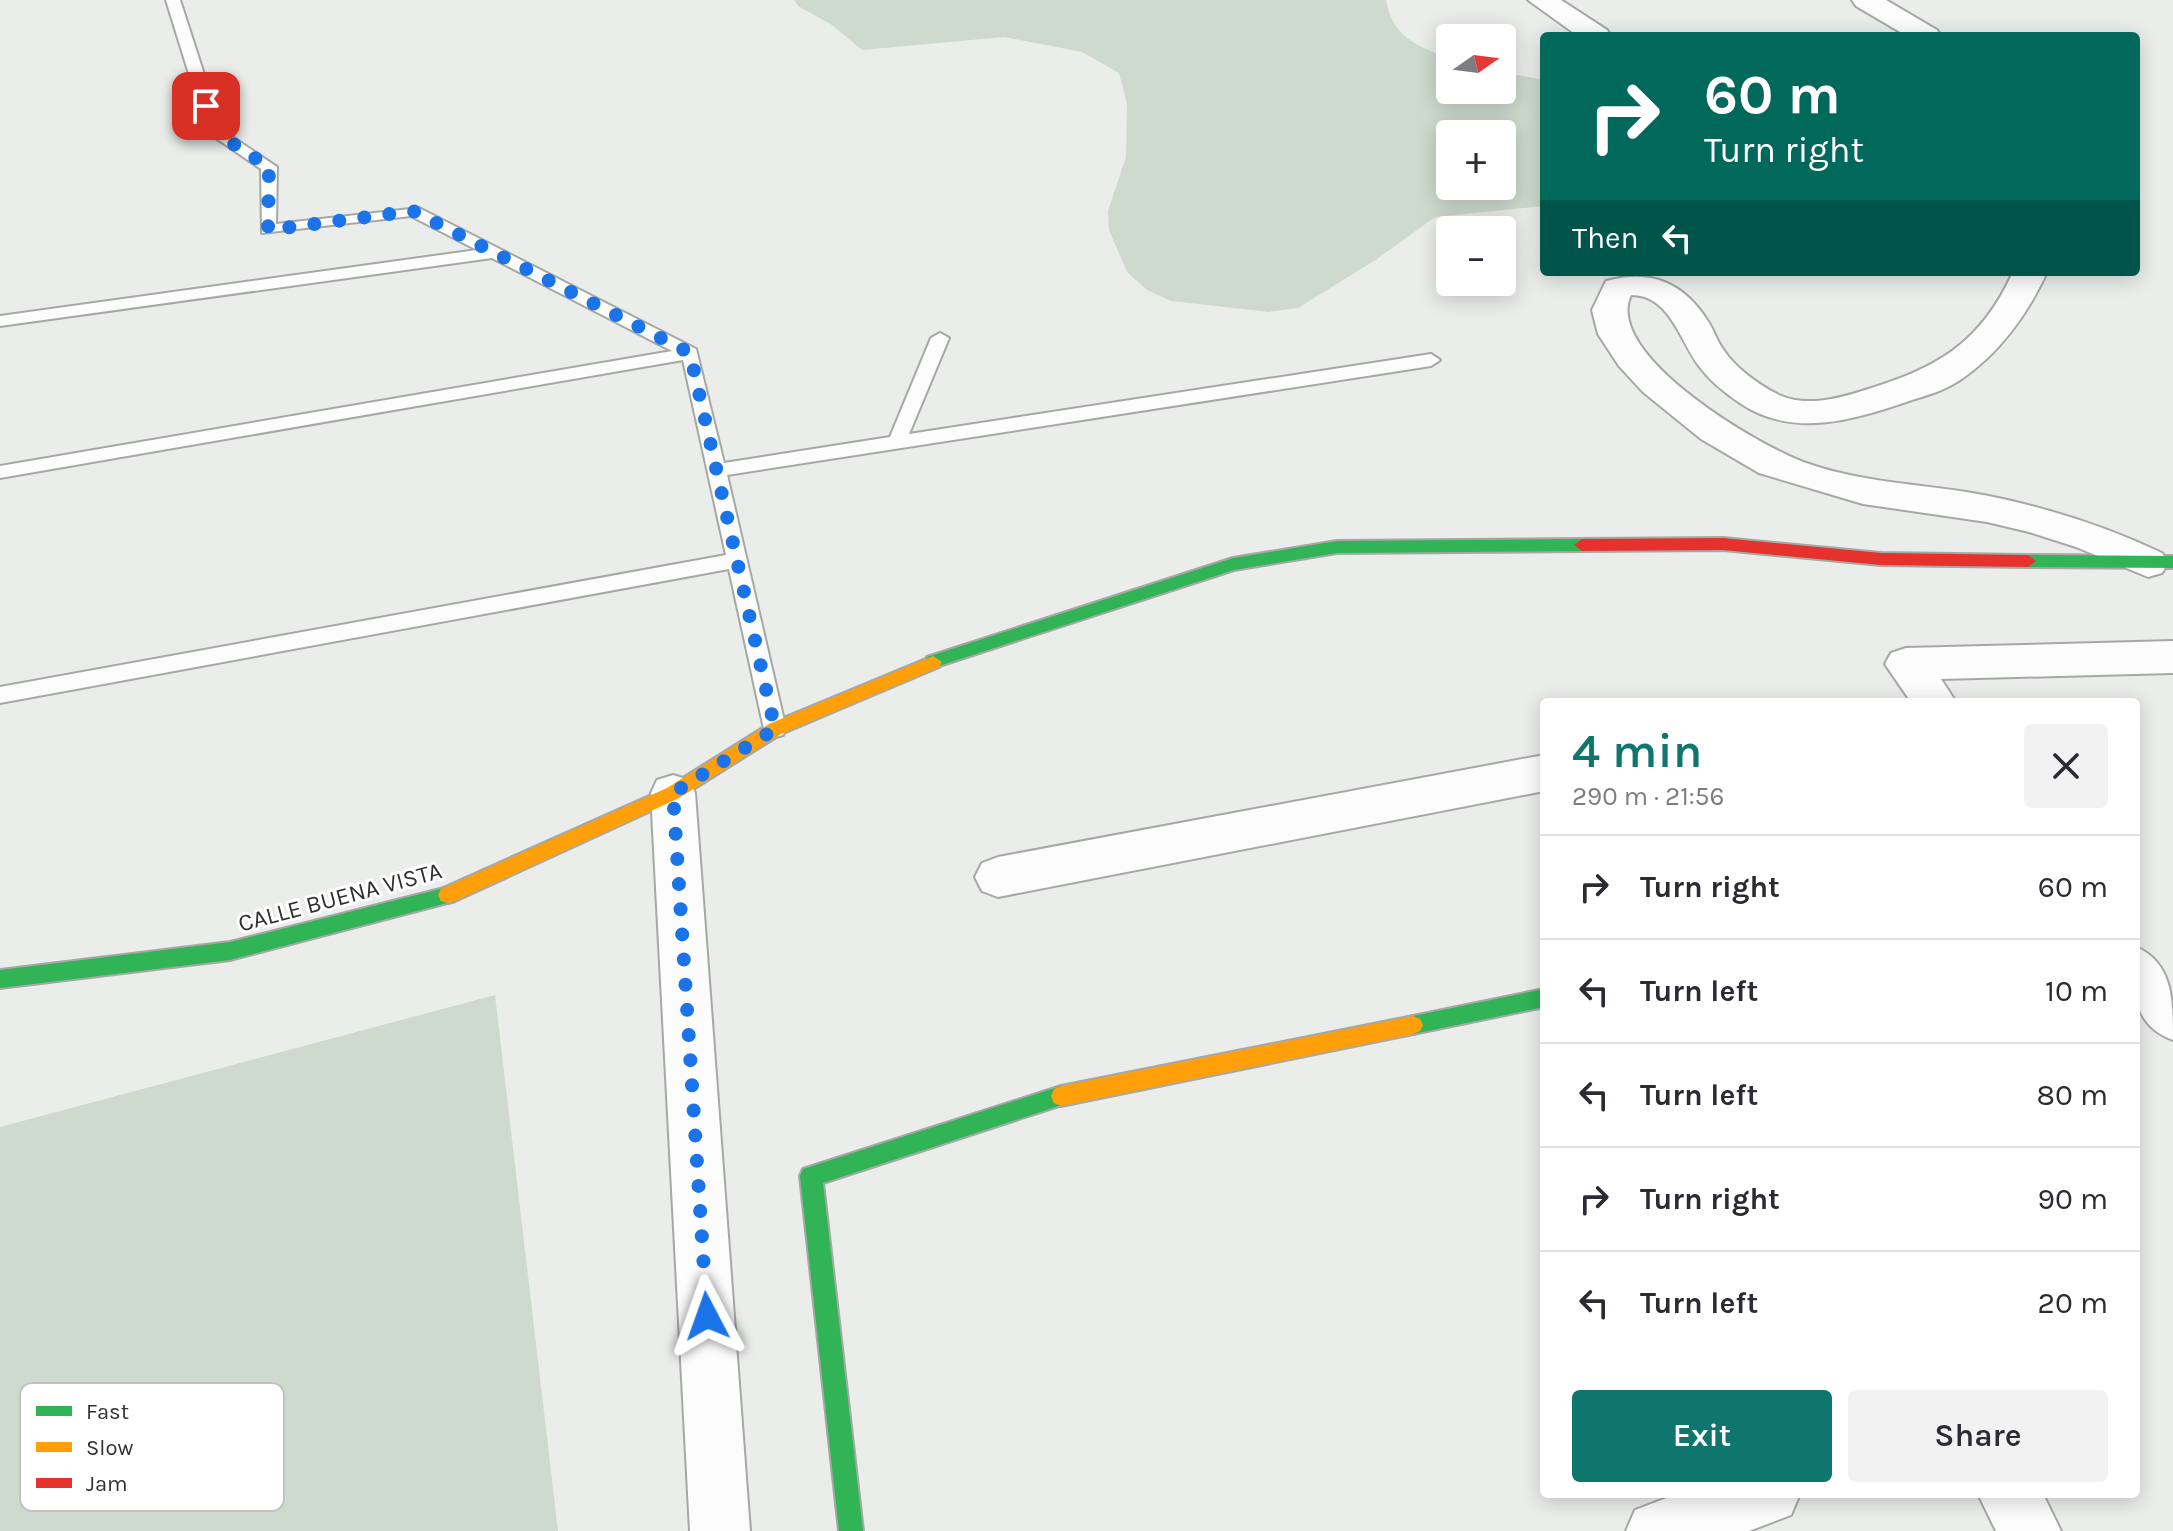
<!DOCTYPE html>
<meta charset="utf-8">
<style>
:root{--surface:#fff;--page:#f2f2f3;--text:#2b2b33;--muted:#7c7c81;--line:#e1e1e2;--accent:#0f766e}
body{margin:0;font-family:Karla,sans-serif;background:var(--page);color:var(--text);height:100vh;display:flex;flex-direction:column;font-size:30px;white-space:nowrap}
*{box-sizing:border-box;margin:0}
p{font-size:26px;color:var(--muted)}
.icon{flex:none;width:44px;height:44px;fill:none;stroke:currentColor;stroke-width:2;stroke-linecap:round;stroke-linejoin:round}
.map{position:relative;flex:1;overflow:hidden}
.sheet{position:absolute;left:1540px;top:698px;width:600px;height:800px;display:flex;flex-direction:column;background:var(--surface);border-radius:8px;box-shadow:0 4px 20px #0003}
.sheet>*{flex:none}
.guide{position:absolute;left:1540px;top:32px;width:600px;height:244px;border-radius:8px;box-shadow:0 4px 20px #0003;background:#00695c;color:#fff;overflow:hidden}
.needle{width:52px;rotate:76deg}
.fabs{position:absolute;left:1436px;top:24px;display:grid;gap:16px}
.fabs a{display:grid;place-items:center;width:80px;height:80px;border-radius:8px;background:var(--surface);box-shadow:0 4px 20px #0003;font-size:40px}
.pin{position:absolute;display:grid;place-items:center;width:68px;height:68px;color:#fff;margin:-34px;border-radius:16px;box-shadow:0 4px 12px #0006}
.me{position:absolute;width:88px;margin:-44px;rotate:356deg;stroke-linejoin:round;filter:drop-shadow(0 0 6px #0008)}
.turn{display:flex;align-items:center;gap:28px;height:168px;padding:0 32px;font-size:36px}
.turn .icon{width:104px;height:104px;stroke-width:2.5}
.turn b{display:block;font-size:56px;line-height:68px}
.then{display:flex;align-items:center;height:76px;padding:0 32px;background:#0003;gap:16px;font-size:30px}
.round{display:grid;place-items:center;flex:none;width:84px;height:84px;border-radius:8px;background:var(--page)}
.overview{display:flex;align-items:center;justify-content:space-between;height:136px;padding:0 32px}
h1{font-size:48px;font-weight:600;line-height:60px;color:var(--accent)}
.button{display:flex;gap:16px;margin-top:auto;padding:16px 32px}
.button a{flex:1;height:92px;border-radius:8px;background:var(--accent);color:#fff;font-size:32px;font-weight:600;line-height:92px;text-align:center}
.button a+a{background:var(--page);color:var(--text)}
ul{padding:0;list-style:none}
li{display:flex;align-items:center;gap:24px;height:104px;padding:0 32px;border-top:2px solid var(--line)}
li div{flex:1}
li b{display:block;font-size:30px}
li em{font-style:normal}
.map>svg:first-child{display:block}
</style>
<div class="map">
<svg width="2173" height="1531" viewBox="0 0 2173 1531">
<rect width="100%" height="100%" fill="#ebedeb"/>
<g fill="#cedace" fill-rule="evenodd">
<path d="M794 0H1386C1393 38 1416 45 1450 59V90H1502V72L1544 80V206L1435 217 1377 259 1298 308 1269 312 1171 301 1147 290 1127 272 1109 230 1108 211 1126 157 1127 104 1119 73 1082 52 1004 37 862 50 832 25 798 6ZM1450 134H1502V186H1450Z"/>
<polygon points="495,995 558,1531 0,1531 0,1127"/>
</g>
<g fill="none" stroke-linecap="round" stroke-linejoin="round">
<g stroke="#a6a8a6" stroke-width="4">
<polygon id="lane" points="166,0 180,0 222,130 277,167 276,224 419,208 696,349 724,463 890,437 931,338 940,333 949,338 909,434 1431,354 1440,360 1431,366 727,475 786,729 783,735 775,737 767,735 764,729 729,569 0,703 0,687 726,555 683,360 0,478 0,466 672,351 492,258 0,326 0,316 477,250 411,216 262,233 261,169 207,132"/>
</g>
<g stroke="#a6a8a6" stroke-width="4">
<g id="street">
<polygon points="1528,0 1561,0 1607,30 1611,36 1578,36"/>
<polygon points="1852,0 1886,0 1937,30 1941,36 1907,36 1856,6"/>
<path d="M2013 272H2047C2028 314 1998 355 1960 380 1944 391 1927 395 1909 401 1853 420 1793 439 1740 403 1725 393 1710 381 1699 366 1680 341 1670 295 1631 295 1602 355 1763 449 1809 464 1867 484 1929 484 1989 496 2048 508 2107 527 2162 553L2168 563 2162 573 2148 577 2076 547 2029 532 1987 522 1863 504 1759 473 1701 439 1643 392 1619 366 1598 334 1592 310 1606 281C1651 269 1684 282 1709 323 1714 331 1717 341 1723 349 1735 368 1759 385 1779 395 1805 407 1837 399 1862 391 1935 369 1980 345 2013 272Z"/>
<polygon points="2173,641 2173,673 1941,679 1956,702 1911,702 1885,664 1891,653 1906,648"/>
<polygon points="1544,755 1544,791 998,897 982,891 975,877 982,863 998,857"/>
<polygon points="673,775 689,780 695,793 750,1531 690,1531 651,793 657,780"/>
<path d="M2136 947C2173 963 2173 1000 2173 1040 2128 1023 2136 987 2136 947Z"/>
<polygon points="1677,1494 1800,1494 1791,1515 1749,1531 1626,1531 1635,1510"/>
<polygon points="1978,1494 2043,1494 2061,1531 1996,1531"/>
</g>
</g>
<g stroke="#a6a8a6" stroke-width="4">
<g id="fast">
<polygon points="1582,539 1590,545 1582,551 1337,553 1234,570 933,668 924,662 927,657 1233,558 1337,541"/>
<polygon points="2028,555 2173,556 2173,568 2028,567 2020,561"/>
<polygon points="448,887 455,889 458,895 455,901 230,960 0,988 0,970 230,942"/>
<polygon points="1544,989 1544,1007 1413,1034 1406,1031 1403,1025 1406,1019 1413,1016"/>
<polygon points="1061,1086 1068,1089 1071,1096 1068,1103 823,1183 863,1531 839,1531 800,1176 803,1169"/>
</g>
</g>
<g stroke="#a6a8a6" stroke-width="4">
<g id="slow">
<polygon points="933,656 942,662 939,667 781,734 679,798 455,901 448,903 441,901 438,895 441,889 667,788 769,724"/>
<polygon points="1413,1016 1420,1019 1423,1025 1420,1031 1413,1034 1061,1106 1054,1103 1051,1096 1054,1089 1061,1086"/>
</g>
</g>
<g stroke="#a6a8a6" stroke-width="4">
<polygon id="jam" points="1723,538 1881,553 2028,555 2036,561 2028,567 1881,565 1723,550 1582,551 1574,545 1582,539"/>
</g>
<use href="#lane" fill="#fcfcfc" fill-rule="evenodd"/>
<use href="#street" fill="#fcfcfc" fill-rule="evenodd"/>
<use href="#fast" fill="#30b455" fill-rule="evenodd"/>
<use href="#slow" fill="#ff9f0a" fill-rule="evenodd"/>
<use href="#jam" fill="#e5322d" fill-rule="evenodd"/>
</g>
<g fill="none" stroke-linecap="round" stroke-linejoin="round">
<polyline stroke="#1a73e8" stroke-width="14" stroke-dasharray="0 25.2" points="206,106 215,132 269,167 268,230 413,211 690,353 775,729 673,793 707,1316"/>
</g>
<g text-anchor="middle" dominant-baseline="central" stroke-width="6" stroke-linejoin="round" paint-order="stroke">
<g font-size="24" fill="#2f312f" stroke="#fff">
<text transform="translate(340 897) rotate(-15)">CALLE BUENA VISTA</text>
</g>
</g>
<rect x="20" y="1383" width="264" height="128" rx="12" fill="#fff" stroke="#c1c1c1" stroke-width="2"/>
<rect x="36" y="1406" width="36" height="10" fill="#30b455"/>
<rect x="36" y="1442" width="36" height="10" fill="#ff9f0a"/>
<rect x="36" y="1478" width="36" height="10" fill="#e5322d"/>
<g font-size="22" fill="#2f312f">
<text x="86" y="1419">Fast</text>
<text x="86" y="1455">Slow</text>
<text x="86" y="1491">Jam</text>
</g>
</svg>
<div class="fabs">
<a><svg class="needle" viewBox="-14 -14 28 28"><path d="M0-13l5 13h-10z" fill="#e53935"/><path d="M0 13l5-13h-10z" fill="#7c7c81"/></svg></a>
<a>+</a>
<a>−</a>
</div>
<div class="pin" style="left:206px;top:106px;background:#d93025"><svg class="icon" aria-label="arrive" viewBox="0 0 24 24"><path d="M6 21V4h12l-3 4 3 4H6"/></svg></div>
<svg class="me" style="left:707px;top:1316px" viewBox="-20 -20 40 40"><path d="M0-17L14 15 0 8-14 15z" fill="#1a73e8" stroke="#fff" stroke-width="4"/></svg>
<div class="guide">
<div class="turn"><svg class="icon" aria-label="right" viewBox="0 0 24 24"><path d="M7 20v-9h11M14 6l5 5-5 5"/></svg><div><b>60 m</b>Turn right</div></div>
<div class="then">Then<svg class="icon" aria-label="left" viewBox="0 0 24 24"><path d="M17 20v-9H6M10 6l-5 5 5 5"/></svg></div>
</div>
<section class="sheet">
<div class="overview"><div><h1>4 min</h1><p>290 m · 21:56</p></div><a class="round"><svg class="icon" aria-label="close" viewBox="0 0 24 24"><path d="M6 6l12 12M18 6L6 18"/></svg></a></div>
<ul>
<li><svg class="icon" aria-label="right" viewBox="0 0 24 24"><path d="M7 20v-9h11M14 6l5 5-5 5"/></svg><div><b>Turn right</b></div><em>60 m</em></li>
<li><svg class="icon" aria-label="left" viewBox="0 0 24 24"><path d="M17 20v-9H6M10 6l-5 5 5 5"/></svg><div><b>Turn left</b></div><em>10 m</em></li>
<li><svg class="icon" aria-label="left" viewBox="0 0 24 24"><path d="M17 20v-9H6M10 6l-5 5 5 5"/></svg><div><b>Turn left</b></div><em>80 m</em></li>
<li><svg class="icon" aria-label="right" viewBox="0 0 24 24"><path d="M7 20v-9h11M14 6l5 5-5 5"/></svg><div><b>Turn right</b></div><em>90 m</em></li>
<li><svg class="icon" aria-label="left" viewBox="0 0 24 24"><path d="M17 20v-9H6M10 6l-5 5 5 5"/></svg><div><b>Turn left</b></div><em>20 m</em></li>
</ul>
<div class="button"><a>Exit</a><a>Share</a></div>
</section>
</div>
